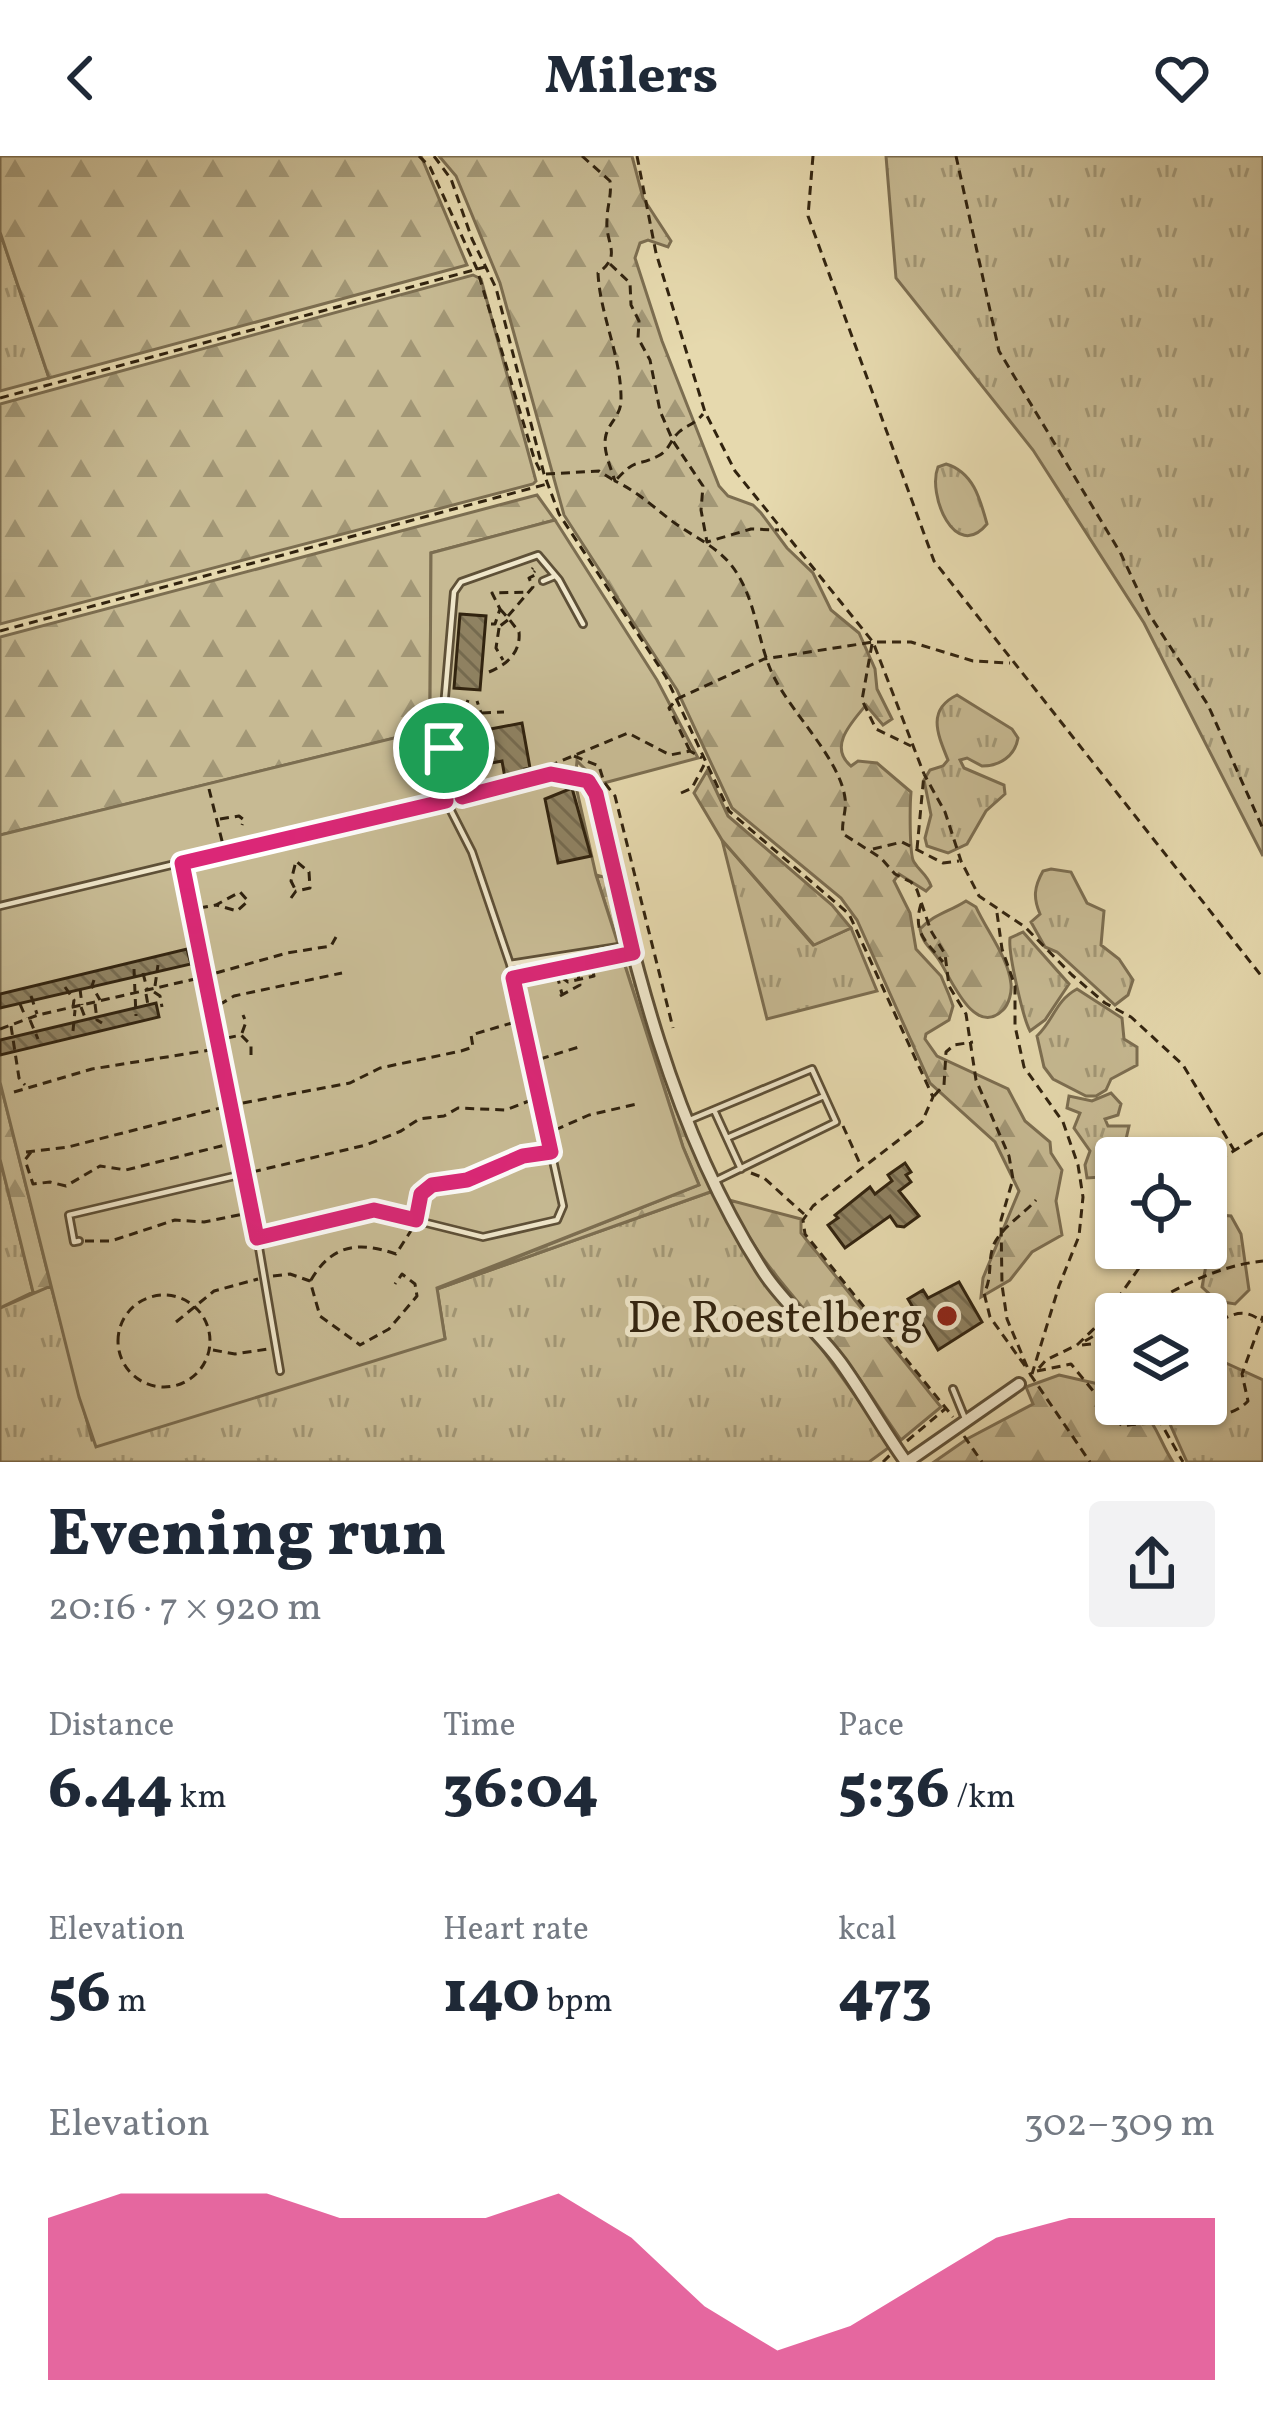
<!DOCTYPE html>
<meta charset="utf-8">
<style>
body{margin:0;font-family:Vollkorn,serif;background:#f2f2f3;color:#1f2937;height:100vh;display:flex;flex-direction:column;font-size:45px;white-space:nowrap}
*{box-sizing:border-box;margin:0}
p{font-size:39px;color:#747a83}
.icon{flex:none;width:66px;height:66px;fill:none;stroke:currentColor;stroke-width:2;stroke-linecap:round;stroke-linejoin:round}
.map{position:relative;height:1306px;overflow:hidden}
.sheet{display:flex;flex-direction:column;background:#fff;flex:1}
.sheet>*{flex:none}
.fabs{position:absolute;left:1095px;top:981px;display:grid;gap:24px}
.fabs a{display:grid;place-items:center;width:132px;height:132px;border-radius:12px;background:#fff;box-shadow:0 3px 9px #0004;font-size:60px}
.pin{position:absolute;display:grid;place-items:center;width:102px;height:102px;color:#fff;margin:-51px;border:6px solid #fff;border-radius:50%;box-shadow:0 3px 12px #0007}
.round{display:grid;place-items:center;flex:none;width:126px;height:126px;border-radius:12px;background:#f2f2f3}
.head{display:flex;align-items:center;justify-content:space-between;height:204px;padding:0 48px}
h1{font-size:66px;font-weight:800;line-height:90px}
.metrics{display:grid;grid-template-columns:repeat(3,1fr);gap:18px;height:204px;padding:12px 48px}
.metrics div{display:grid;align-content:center}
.metrics b{font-size:60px;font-weight:800}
.metrics small{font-size:33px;font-weight:400}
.metrics p{font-size:33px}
.chart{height:336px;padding:24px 48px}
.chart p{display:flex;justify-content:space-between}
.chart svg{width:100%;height:216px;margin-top:12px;fill:#db2777;opacity:.7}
header{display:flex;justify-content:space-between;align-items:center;height:156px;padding:0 48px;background:#fff;font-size:54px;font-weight:800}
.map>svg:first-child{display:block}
.grass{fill:url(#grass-tufts);stroke:#7c6e51;stroke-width:3}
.forest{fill:url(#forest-firs);stroke:#7c6e51;stroke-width:3}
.park{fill:#c7ba93;stroke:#7c6e51;stroke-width:3}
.building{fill:url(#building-back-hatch);stroke:#31230f;stroke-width:3}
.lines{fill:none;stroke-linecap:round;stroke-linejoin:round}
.lane-casing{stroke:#5e5037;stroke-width:10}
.street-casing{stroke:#5e5037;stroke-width:16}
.path{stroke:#31230f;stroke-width:3;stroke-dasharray:9 6;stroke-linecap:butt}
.lane{stroke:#efe6ca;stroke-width:4.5}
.street{stroke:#efe6ca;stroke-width:10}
.route-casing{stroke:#fff;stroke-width:24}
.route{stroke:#db2777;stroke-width:15}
.poi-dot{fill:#8f2418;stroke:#efe6ca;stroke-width:4.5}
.labels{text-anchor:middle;stroke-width:10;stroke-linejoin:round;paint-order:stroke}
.poi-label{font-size:45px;fill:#31230f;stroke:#efe6ca;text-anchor:end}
</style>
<header><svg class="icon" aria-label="back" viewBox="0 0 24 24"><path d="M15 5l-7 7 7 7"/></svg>Milers<svg class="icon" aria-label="heart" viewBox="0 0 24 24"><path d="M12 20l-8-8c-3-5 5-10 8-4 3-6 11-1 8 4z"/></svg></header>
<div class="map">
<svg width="1263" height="1306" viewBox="0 0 1263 1306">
<defs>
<pattern id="grass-tufts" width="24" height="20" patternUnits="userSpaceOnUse" patternTransform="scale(3)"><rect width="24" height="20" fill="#c7ba93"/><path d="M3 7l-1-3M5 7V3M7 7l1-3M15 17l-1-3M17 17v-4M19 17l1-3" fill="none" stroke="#a29776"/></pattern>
<pattern id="forest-firs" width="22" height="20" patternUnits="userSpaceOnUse" patternTransform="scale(3)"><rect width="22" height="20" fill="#c7ba93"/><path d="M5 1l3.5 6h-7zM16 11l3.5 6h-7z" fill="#a29776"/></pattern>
<pattern id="building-back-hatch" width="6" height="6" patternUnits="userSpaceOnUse" patternTransform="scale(3)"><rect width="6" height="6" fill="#8f8262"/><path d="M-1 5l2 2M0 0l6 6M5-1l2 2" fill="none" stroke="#756a4f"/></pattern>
</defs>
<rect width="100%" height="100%" fill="#e6d9ae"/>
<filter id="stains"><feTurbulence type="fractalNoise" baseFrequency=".00167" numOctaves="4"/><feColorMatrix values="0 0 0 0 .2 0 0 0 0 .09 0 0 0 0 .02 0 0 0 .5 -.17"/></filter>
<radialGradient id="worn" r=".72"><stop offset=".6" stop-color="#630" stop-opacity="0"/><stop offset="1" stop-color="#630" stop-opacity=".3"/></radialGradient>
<path class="grass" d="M886 0H1263V700L1144 467 1033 294 896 122Z
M0 76 49 222 0 235Z
M946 308C973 316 980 342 987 368 955 407 927 338 938 311Z
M957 539 1012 573 1018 582C1015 600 1000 610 982 610L967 602 960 604 964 612 1004 629 1005 638 986 655 967 688 948 697 927 690 925 682 931 659 924 624 930 614 943 610 948 604C938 579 926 554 957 539Z
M722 684 813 789 851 772 877 835 767 863Z
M1051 713 1071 716 1087 747 1104 755 1101 789 1119 803 1133 824 1128 839 1115 849 1057 796 1045 791 1031 766 1040 758C1033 742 1034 731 1043 715Z
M1023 776 1069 828 1045 864 1030 875C1023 862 1008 797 1010 782Z
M1077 833 1122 862 1124 883 1137 891V909L1111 923 1106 934 1096 940H1086L1053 923 1044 911 1037 880C1054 864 1055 845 1077 833Z
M1111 937 1121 948 1118 959 1105 963 1108 970H1129L1124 992 1134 1002H1116V1020L1087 1022 1085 1009 1090 995 1074 972 1080 957 1067 952 1069 940 1092 945Z
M0 1003 33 1136 51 1130 92 1284 445 1182 437 1133 713 1035 726 1059 891 1290 869 1306H0Z
M1219 1059 1231 1060 1241 1078 1249 1134 1235 1148 1217 1145 1202 1131 1214 1066Z
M1206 1198 1263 1224V1306H1187L1161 1248H1206Z"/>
<path class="forest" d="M0 0H421L467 109 49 222 0 76Z
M439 0H632L643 42 671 85 668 91 648 84 640 87 635 102 662 185 719 330 728 340 753 349 761 357 787 392 813 417 831 454 859 477 875 513 877 533 892 563 883 569 866 549C851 567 828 591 851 610L858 605 877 607 911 636C910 647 909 699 914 706 920 716 927 718 931 730L926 735 899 718 894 725 910 757 916 793 941 820 949 839 953 850 949 864 926 878 925 883 937 900 1008 933 1025 965 1050 986 1051 997 1062 1014 1056 1045 1062 1079 1032 1096 1010 1124 981 1141 983 1122 1019 1035 995 986 930 927 857 764 841 742 732 652 677 534 564 359 500 127 456 20Z
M473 119 481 123 536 325 533 328 0 468V248Z
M537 339 555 364 431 397 430 551 436 572 0 679V481Z
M707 615 728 660 832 749 851 772 814 789 722 684 694 637Z
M596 719 604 721 612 732 635 818 713 1035 437 1133 699 1029 683 991Z
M966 745 976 751C987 775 1009 803 1011 828 1012 836 1009 848 1003 854 974 883 950 820 939 804 932 793 922 787 920 773 934 758 949 756 966 745Z
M0 926 51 1130 0 1152 33 1136 0 1003Z
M729 1044 801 1063V1077L941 1251 901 1284C879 1253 859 1219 835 1190 795 1141 755 1102 729 1044Z
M1059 1219 1116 1232V1248C1154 1248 1154 1277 1173 1306H934L967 1283 1033 1248 1026 1231Z"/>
<path class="park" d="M555 364 657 524 698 602 600 628 577 605 575 626 596 719 683 991 699 1029 437 1132 445 1183 96 1291 79 1241 0 926V679L435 572 430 551 431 397Z"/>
<path class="building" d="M460 458 486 460 480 534 454 532Z
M522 567 530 612 525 613 526 617 505 622 502 605 476 610 472 583H476L475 576Z
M572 632 591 700 558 707 545 643Z
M187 793 191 808 0 852V838Z
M156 847 159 861 0 899V884Z
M905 1007 911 1016 906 1019 911 1026 899 1035 919 1060 904 1071 897 1070 890 1060 845 1092 828 1069 838 1062 835 1059 870 1031 875 1038 892 1025 888 1019Z
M959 1126 982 1166 938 1194 908 1143 923 1134 928 1142Z"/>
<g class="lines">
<g class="lane-casing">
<path id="lane" d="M543 425 555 420
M182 707 241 986 280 1215
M0 750 551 618 588 625 597 638
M510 808 631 789
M513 822 631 798
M714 954 741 1013
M692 963 812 913 836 966 715 1025
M727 982 824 940
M257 1082 374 1054 483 1081 557 1064 563 1050 510 808 472 696 446 645 444 552 454 436 461 426 538 399 559 424 583 468
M79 1085 74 1086 69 1059 243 1018
M953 1233 966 1265"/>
</g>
<g class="street-casing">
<path id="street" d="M597 638C631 801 672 975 764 1117 786 1150 818 1175 841 1207 864 1239 883 1274 906 1306
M907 1306 1019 1228"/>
</g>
<path class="path" d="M419 0 430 11 477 113 534 302 542 319
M434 0 451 23 472 83 496 132 544 318 559 358 666 521 729 655 849 758 933 941 922 966 813 1050 803 1064 805 1078 953 1261
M582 0 610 25C612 39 607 50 607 64 605 88 623 99 598 117 600 160 622 201 621 246 620 260 609 267 606 279 602 293 611 312 615 325 636 335 650 348 668 362 693 382 721 390 738 419 758 452 758 491 775 523 793 558 840 604 845 642 847 655 841 666 843 678L881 702 895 718 911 726 917 734 931 775 945 798 949 830 966 858 976 924 1009 1000 1013 1023 1001 1064 1002 1129 1007 1163 1031 1220
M637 0 656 97 705 256 735 315 873 486 924 618 945 656 961 705 979 740 1025 771 1072 819 1105 847 1131 861 1183 909 1234 994
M813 0 808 60 934 405 1263 822
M956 0 999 195 1121 398 1149 458 1208 549 1263 673
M610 108 630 127 631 149 639 165 638 182 650 204 660 255 673 285 703 330 701 354 707 386 751 373 779 374
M0 242 485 111
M546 318 599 315 615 325C638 300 634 312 658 300 670 294 670 284 679 276 687 269 695 268 703 258
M532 413 533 412
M534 416 535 415
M500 453 509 463 500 470
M508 460 533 431 529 422 537 418
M491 468H495L500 453 492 437 529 436
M499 472 496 492 503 504
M0 475 547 328
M872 488 862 544 876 573 911 590
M489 516C506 509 521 497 519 476L509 463
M482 557 504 556
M461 564 481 557 477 545
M690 595 669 552 677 543 764 503 873 486H911L973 505 1010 507
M574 600 599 610 604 626 615 640 673 872
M549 610 628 577 670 599 690 595 702 602
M209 633 223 689
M460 634 455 579 468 544
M681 637 692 632 704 609
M220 663 239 660 244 664 242 669
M873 693 902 686 943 707 959 705
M917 693 924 618
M291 742 296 735 310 732 309 716 296 705 291 725 296 735
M921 748C912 777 927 786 943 806
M199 752 216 749 240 736 248 745 237 755 216 749
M997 757 1002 793 1015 830V870L1024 911 1063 966 1078 1009 1083 1041 1079 1080 1059 1130 1032 1218
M134 813 136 860
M143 817 147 833
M216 817 287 797 331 790 336 781
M557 819 562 838
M561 821 568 826 594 820 593 816
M94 824 92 830 100 844
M155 830 158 809
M65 831 74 844 73 851
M80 833 82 849
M154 836 160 840 162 851
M146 838 148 849
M31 840 37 858
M560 840 580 829 578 819
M20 848 26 862
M95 848 97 864 102 867
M219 849 234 840 342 817
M81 851 86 864
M30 864 38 883
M11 870 19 922 25 929
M0 873 38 859 195 823
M73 875 75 854
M242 877 246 866 243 859
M227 882 241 879 251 889V899
M540 903 582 890
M14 936 92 913 210 894
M934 940 944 929 946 896 954 889 973 886
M243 947 350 927 380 912 461 895 473 891 471 879 515 866
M843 970 861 1010
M555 974 589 959 637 948
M26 996 68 991 228 950
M31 996 25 1004 33 1028 50 1026 66 1030 100 1010 126 1014 233 987
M1206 1012 1263 977
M252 1016 366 989 401 975 419 963 444 960 458 952 506 954 534 943
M751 1017 764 1022 804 1058
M418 1055 421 1038 432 1029 467 1024 493 1011 545 997
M85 1085H111L175 1064 204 1066 244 1058
M273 1120 290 1118 310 1125 320 1160 360 1189 389 1173 417 1140 415 1128 402 1118 395 1128
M311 1124C332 1088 359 1085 396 1098L414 1070
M118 1185a46 46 0 1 1 92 0a46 46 0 1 1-92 0Z
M1132 1158C1174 1134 1214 1110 1263 1105
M176 1166 214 1135 258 1123
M1206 1170C1231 1162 1239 1148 1263 1166
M1085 1185 1116 1167
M1077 1189 1102 1165 1153 1092
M1082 1189 1116 1185
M213 1194 235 1198 268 1193
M1025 1210 990 1161 984 1137C993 1121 987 1105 994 1088 1002 1071 1024 1058 1036 1044
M1039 1212 1046 1204 1077 1189
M1037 1215 1071 1208 1122 1270C1156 1264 1226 1270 1248 1245L1242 1218 1263 1160
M1030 1218 1090 1306
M1150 1248 1183 1306
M964 1280 982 1306
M907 1285 945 1253
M883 1306 890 1299"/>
<use href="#lane" class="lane"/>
<use href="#street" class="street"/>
</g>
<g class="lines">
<g class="route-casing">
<path id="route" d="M454 591 462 641 551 618 588 625 596 638 633 797 513 822 551 996 523 1000 467 1024 432 1029 421 1038 416 1064 374 1054 257 1082 182 707 446 645 444 592Z"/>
</g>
<use href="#route" class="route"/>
</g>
<circle class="poi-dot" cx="947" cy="1160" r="12"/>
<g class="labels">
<g class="poi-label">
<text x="923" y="1176">De Roestelberg</text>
</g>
</g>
<rect width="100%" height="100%" filter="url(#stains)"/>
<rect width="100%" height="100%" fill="url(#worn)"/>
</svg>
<div class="fabs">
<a><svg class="icon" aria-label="locate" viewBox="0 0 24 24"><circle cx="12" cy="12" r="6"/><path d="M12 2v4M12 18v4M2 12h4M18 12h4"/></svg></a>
<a><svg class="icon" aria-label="layers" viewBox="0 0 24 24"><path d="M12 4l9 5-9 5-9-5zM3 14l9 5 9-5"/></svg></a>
</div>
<div class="pin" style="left:444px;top:592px;background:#1e9e55"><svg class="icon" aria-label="arrive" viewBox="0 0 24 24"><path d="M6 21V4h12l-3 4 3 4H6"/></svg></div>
</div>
<section class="sheet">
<div class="head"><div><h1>Evening run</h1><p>20:16 · 7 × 920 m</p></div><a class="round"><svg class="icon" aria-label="share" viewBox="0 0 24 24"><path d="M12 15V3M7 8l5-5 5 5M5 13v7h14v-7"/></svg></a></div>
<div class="metrics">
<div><p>Distance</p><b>6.44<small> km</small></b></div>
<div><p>Time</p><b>36:04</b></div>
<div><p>Pace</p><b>5:36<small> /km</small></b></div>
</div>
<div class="metrics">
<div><p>Elevation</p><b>56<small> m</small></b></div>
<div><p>Heart rate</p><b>140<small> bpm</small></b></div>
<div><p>kcal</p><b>473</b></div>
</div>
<div class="chart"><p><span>Elevation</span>302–309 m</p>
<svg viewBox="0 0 160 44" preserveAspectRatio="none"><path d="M0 44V11L10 6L20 6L30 6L40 11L50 11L60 11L70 6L80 15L90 29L100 38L110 33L120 24L130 15L140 11L150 11L160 11V44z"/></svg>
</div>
</section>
